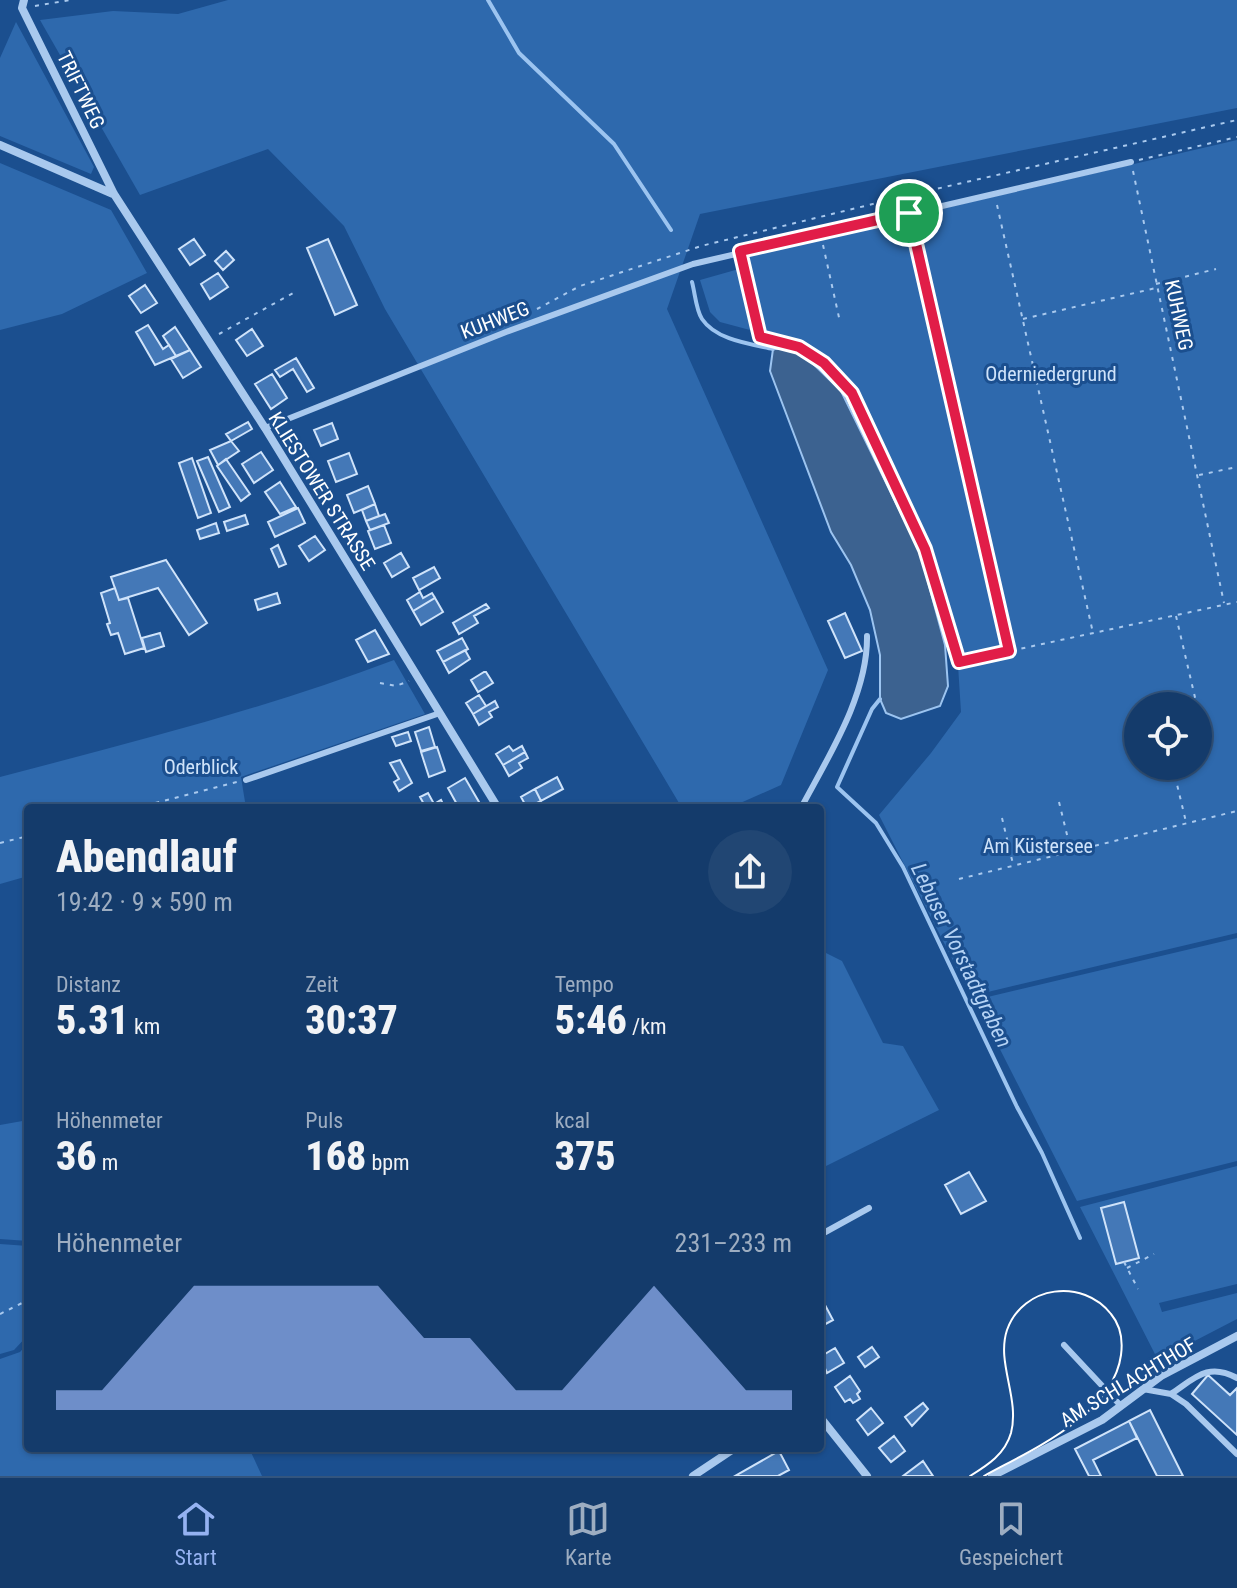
<!DOCTYPE html>
<html lang="de">
<meta charset="utf-8">
<style>
body{margin:0;font-family:"Roboto Condensed",sans-serif;background:#214673;color:#f1f3f6;height:100vh;display:flex;flex-direction:column;font-size:30px;white-space:nowrap}
*{box-sizing:border-box;margin:0}
p{font-size:26px;color:#9dadc1}
.icon{flex:none;width:44px;height:44px;fill:none;stroke:currentColor;stroke-width:2;stroke-linecap:round;stroke-linejoin:round}
.map{position:relative;flex:1;overflow:hidden}
.sheet{position:absolute;left:24px;top:804px;width:800px;height:648px;display:flex;flex-direction:column;background:#143b6b;border-radius:8px;box-shadow:0 2px 6px #0004,0 0 0 2px #33557e}
.sheet>*{flex:none}
.fabs{position:absolute;left:1124px;top:692px;display:grid;gap:16px}
.fabs a{display:grid;place-items:center;width:88px;height:88px;border-radius:50%;background:#143b6b;box-shadow:0 2px 6px #0004,0 0 0 2px #33557e;font-size:40px}
.pin{position:absolute;display:grid;place-items:center;width:68px;height:68px;color:#fff;margin:-34px;border:4px solid #fff;border-radius:50%;box-shadow:0 2px 8px #0007}
.round{display:grid;place-items:center;flex:none;width:84px;height:84px;border-radius:42px;background:#214673}
.summary{display:flex;align-items:center;justify-content:space-between;height:136px;padding:0 32px}
h1{font-size:44px;font-weight:800;line-height:60px}
.figures{display:grid;grid-template-columns:repeat(3,1fr);gap:12px;height:136px;padding:8px 32px}
.figures div{display:grid;align-content:center}
.figures b{font-size:40px;font-weight:800}
.figures small{font-size:22px;font-weight:400}
.figures p{font-size:22px}
.chart{height:224px;padding:16px 32px}
.chart p{display:flex;justify-content:space-between}
.chart svg{width:100%;height:144px;margin-top:8px;fill:#95b2f1;opacity:.7}
.menu{display:flex;justify-content:space-around;align-items:center;height:112px;border-top:2px solid #33557e;background:#143b6b;font-size:22px;color:#9dadc1}
.menu a{display:grid;justify-items:center;gap:4px}
.menu .on{color:#95b2f1}
.map>svg:first-child{display:block}
.green{fill:#2e69ad;fill-rule:evenodd}
.water{fill:#3c6290;stroke:#9cc4f0;stroke-width:2}
.lines{fill:none;stroke-linecap:round;stroke-linejoin:round}
.stream{stroke:#9cc4f0;stroke-width:4}
.building{fill:#4478b7;stroke:#cfe3fa;stroke-width:2}
.path{stroke:#a9c9ee;stroke-width:2;stroke-dasharray:4 6;stroke-linecap:butt}
.lane{stroke:#a9c9ee;stroke-width:6}
.street{stroke:#a9c9ee;stroke-width:8}
.tram{stroke:#fff;stroke-width:2}
.route-casing{stroke:#fff;stroke-width:16}
.route{stroke:#e11d48;stroke-width:10}
.labels{text-anchor:middle;stroke-width:6;stroke-linejoin:round;paint-order:stroke}
.street-label{font-size:20px;fill:#fff;stroke:#1b4f8f}
.park-label{font-size:20px;fill:#cfe3fa;stroke:#1b4f8f}
.water-label{font-size:22px;font-style:italic;fill:#b5d3f5;stroke:#1b4f8f}
</style>
<div class="map">
<svg width="1237" height="1476" viewBox="0 0 1237 1476">
<rect width="100%" height="100%" fill="#1b4f8f"/>
<path class="green" d="M228 0H1237V108L700 214 667 309 828 670 781 785 729 808H682L385 309 344 226 268 149 140 195 40 20 113 11 178 14Z
M16 22 94 167 91 174 0 136V58Z
M1237 140V933L971 996 879 815 931 753 961 712 958 665 961 657 930 549 855 390 826 359 802 344 720 322 710 312 700 280 746 267 744 255ZM1138 706H1198V766H1138Z
M0 163 111 210 147 273 62 314 0 330Z
M394 660 425 714 241 777 246 808H28V876L0 884V777C133 742 265 709 394 660Z
M1237 938V1161L1077 1201 975 1000Z
M820 950 842 961 883 1043 903 1046 939 1110 820 1169Z
M28 1120V1241L0 1239V1125Z
M1237 1166V1284L1159 1303 1162 1312 1237 1293V1319L1158 1360 1080 1207Z
M0 1244 28 1246V1335L14 1350 0 1354Z
M28 1343V1448H249L262 1476H0V1359L20 1352Z"/>
<path class="water" d="M773 349H798L841 391 920 552 945 645 948 686 940 706 901 719 886 713 880 699V655L870 610 851 565 831 532 770 371Z"/>
<g class="lines">
<path class="stream" d="M488 0 519 53 614 144 671 230
M692 282C695 293 696 310 702 319 716 340 750 344 773 349
M880 699 872 709 837 787 876 823 903 867 1017 1107 1042 1153 1080 1238"/>
</g>
<path class="building" d="M194 239 205 255 190 265 179 249Z
M328 239 357 305 335 315 307 248Z
M226 251 234 260 223 270 215 261Z
M218 273 228 287 210 299 201 284Z
M145 285 157 303 141 313 129 296Z
M148 325 163 349 169 345 176 356 155 365 136 332Z
M175 327 190 350 176 356 163 336Z
M252 329 263 346 247 356 236 340Z
M190 350 201 367 183 378 171 359Z
M296 358 314 388 307 392 293 369 280 377 275 370Z
M272 374 287 398 271 409 255 384Z
M248 422 252 429 231 441 226 434Z
M332 423 338 439 321 446 314 430Z
M231 441 239 451 218 465 210 450Z
M261 452 273 470 254 483 242 464Z
M349 453 357 474 336 482 328 461Z
M208 457 230 507 219 512 197 461Z
M192 458 211 513 198 518 179 463Z
M226 459 250 494 241 501 217 466Z
M280 482 296 507 280 514 265 492Z
M368 486 375 504 354 513 347 495Z
M375 504 379 516 366 521 362 510Z
M298 508 305 523 275 537 268 522Z
M385 514 389 523 370 530 366 521Z
M245 515 248 524 227 531 224 522Z
M216 523 219 533 200 539 197 530Z
M384 525 391 543 375 549 368 531Z
M315 536 325 550 309 561 299 546Z
M278 545 286 564 279 567 271 549Z
M401 553 409 567 392 577 384 563Z
M166 560 207 623 189 635 158 588 119 600 111 577Z
M434 567 440 578 419 590 413 578Z
M115 588 119 600 128 598 144 648 125 654 118 633 111 635 107 624 110 623 101 593Z
M420 592 423 598 432 593 435 598 413 611 407 600Z
M277 593 280 603 258 610 255 600Z
M435 598 443 612 421 625 413 611Z
M486 604 489 608 474 616 478 623 459 634 453 623Z
M845 613 862 651 845 658 828 621Z
M375 630 389 654 368 662 356 640Z
M160 633 164 646 146 652 142 638Z
M462 638 468 649 443 662 437 651Z
M465 650 470 659 449 673 443 662Z
M484 672H486L493 683 478 692 471 680Z
M479 695 486 706 473 714 466 703Z
M495 701 498 707 489 712 492 717 479 725 473 714Z
M429 727 435 747 421 751 415 732Z
M408 732 411 741 396 746 392 737Z
M509 746 513 751 522 746 525 752 503 765 496 754Z
M437 747 445 771 429 777 421 752Z
M525 752 528 758 519 763 522 768 509 776 503 765Z
M400 760 412 783 399 791 394 782 399 779 390 763Z
M557 777 563 789 541 801 535 789Z
M465 778 479 802 469 808H459L448 788Z
M535 789 541 801 527 808 521 797Z
M428 793 434 804 441 800 445 808H426L420 797Z
M969 1172 986 1201 961 1214 945 1185Z
M1124 1202 1139 1258 1116 1264 1101 1208Z
M825 1305 833 1320 820 1327V1308Z
M872 1347 879 1357 865 1367 858 1357Z
M835 1348 844 1363 827 1373 820 1357Z
M1208 1375 1230 1395 1237 1388V1435L1192 1394Z
M850 1376 860 1391 857 1394 860 1399 853 1403 850 1399 845 1402 835 1387Z
M923 1403 928 1409 912 1426 905 1417Z
M871 1408 883 1423 868 1435 857 1420Z
M1150 1410 1183 1476H1157L1129 1421Z
M1129 1421 1137 1438 1093 1460 1101 1476H1089L1075 1449Z
M894 1436 905 1451 891 1462 879 1448Z
M779 1451 789 1470 778 1476H735Z
M923 1461 933 1476H903Z"/>
<g class="lines">
<path class="path" d="M35 6 70 0
M1139 160 1237 137
M1133 171 1224 603
M997 205 1093 633
M911 223 1009 649
M823 245 840 322
M743 264 760 337 799 347 824 363 852 393 925 549 959 662 1237 602
M1156 284 1216 269
M537 309 580 286 701 246 914 194 1237 120
M1023 319 1156 288
M219 334 295 292
M1199 475 1237 467
M1176 616 1197 706
M380 683 396 686 409 681
M1198 709 1202 725
M1175 776 1186 822
M1059 802 1071 851
M136 808 237 782
M1002 818 1013 864
M0 843 28 836
M959 879 1237 811
M1124 1262 1138 1289
M1127 1268 1154 1254
M0 1314 28 1300"/>
<path class="lane" d="M265 428 506 332 693 264 1131 162
M246 780 440 713
M801 808C828 757 868 695 867 636
M820 1235 869 1208
M1064 1345 1121 1406
M1143 1389 1171 1394 1186 1404 1237 1454
M1171 1394C1195 1378 1208 1362 1237 1378"/>
<path class="street" d="M24 0 22 8 114 194 265 428 498 808
M0 145 113 194
M820 1417 867 1476
M693 1476 735 1448
M992 1476 1102 1420 1161 1376 1237 1336"/>
<path class="tram" d="M970 1476C988 1465 1005 1454 1011 1433 1020 1398 996 1363 1007 1330 1023 1285 1083 1278 1111 1314 1121 1326 1123 1340 1121 1355 1113 1415 1031 1450 984 1476"/>
</g>
<g class="lines">
<g class="route-casing">
<path id="route" d="M909 213 1009 651 959 662 925 549 852 393 824 363 799 347 760 337 740 251Z"/>
</g>
<use href="#route" class="route"/>
</g>
<g class="labels">
<g class="street-label">
<text transform="translate(81 90) rotate(64)" y="7">TRIFTWEG</text>
<text transform="translate(1179 315) rotate(78)" y="7">KUHWEG</text>
<text transform="translate(495 320) rotate(-21)" y="7">KUHWEG</text>
<text transform="translate(322 491) rotate(58)" y="7">KLIESTOWER STRASSE</text>
<text transform="translate(1128 1382) rotate(-31)" y="7">AM SCHLACHTHOF</text>
</g>
<g class="park-label">
<text x="1051" y="381">Oderniedergrund</text>
<text x="201" y="774">Oderblick</text>
<text x="1038" y="853">Am Küstersee</text>
</g>
<g class="water-label">
<text transform="translate(962 955) rotate(64)" y="8">Lebuser Vorstadtgraben</text>
</g>
</g>
</svg>
<div class="fabs">
<a><svg class="icon" aria-label="locate" viewBox="0 0 24 24"><circle cx="12" cy="12" r="6"/><path d="M12 2v4M12 18v4M2 12h4M18 12h4"/></svg></a>
</div>
<div class="pin" style="left:909px;top:213px;background:#1e9e55"><svg class="icon" aria-label="arrive" viewBox="0 0 24 24"><path d="M6 21V4h12l-3 4 3 4H6"/></svg></div>
<section class="sheet">
<div class="summary"><div><h1>Abendlauf</h1><p>19:42 · 9 × 590 m</p></div><a class="round"><svg class="icon" aria-label="share" viewBox="0 0 24 24"><path d="M12 15V3M7 8l5-5 5 5M5 13v7h14v-7"/></svg></a></div>
<div class="figures">
<div><p>Distanz</p><b>5.31<small> km</small></b></div>
<div><p>Zeit</p><b>30:37</b></div>
<div><p>Tempo</p><b>5:46<small> /km</small></b></div>
</div>
<div class="figures">
<div><p>Höhenmeter</p><b>36<small> m</small></b></div>
<div><p>Puls</p><b>168<small> bpm</small></b></div>
<div><p>kcal</p><b>375</b></div>
</div>
<div class="chart"><p><span>Höhenmeter</span>231–233 m</p>
<svg viewBox="0 0 160 44" preserveAspectRatio="none"><path d="M0 44V38L10 38L20 22L30 6L40 6L50 6L60 6L70 6L80 22L90 22L100 38L110 38L120 22L130 6L140 22L150 38L160 38V44z"/></svg>
</div>
</section>
</div>
<nav class="menu">
<a class="on"><svg class="icon" aria-label="home" viewBox="0 0 24 24"><path d="M3 11l9-7 9 7M6 9v11h12V9"/></svg>Start</a>
<a><svg class="icon" aria-label="map" viewBox="0 0 24 24"><path d="M3 6l6-2 6 2 6-2v14l-6 2-6-2-6 2zM9 4v14M15 6v14"/></svg>Karte</a>
<a><svg class="icon" aria-label="saved" viewBox="0 0 24 24"><path d="M7 4h10v16l-5-4-5 4z"/></svg>Gespeichert</a>
</nav>
